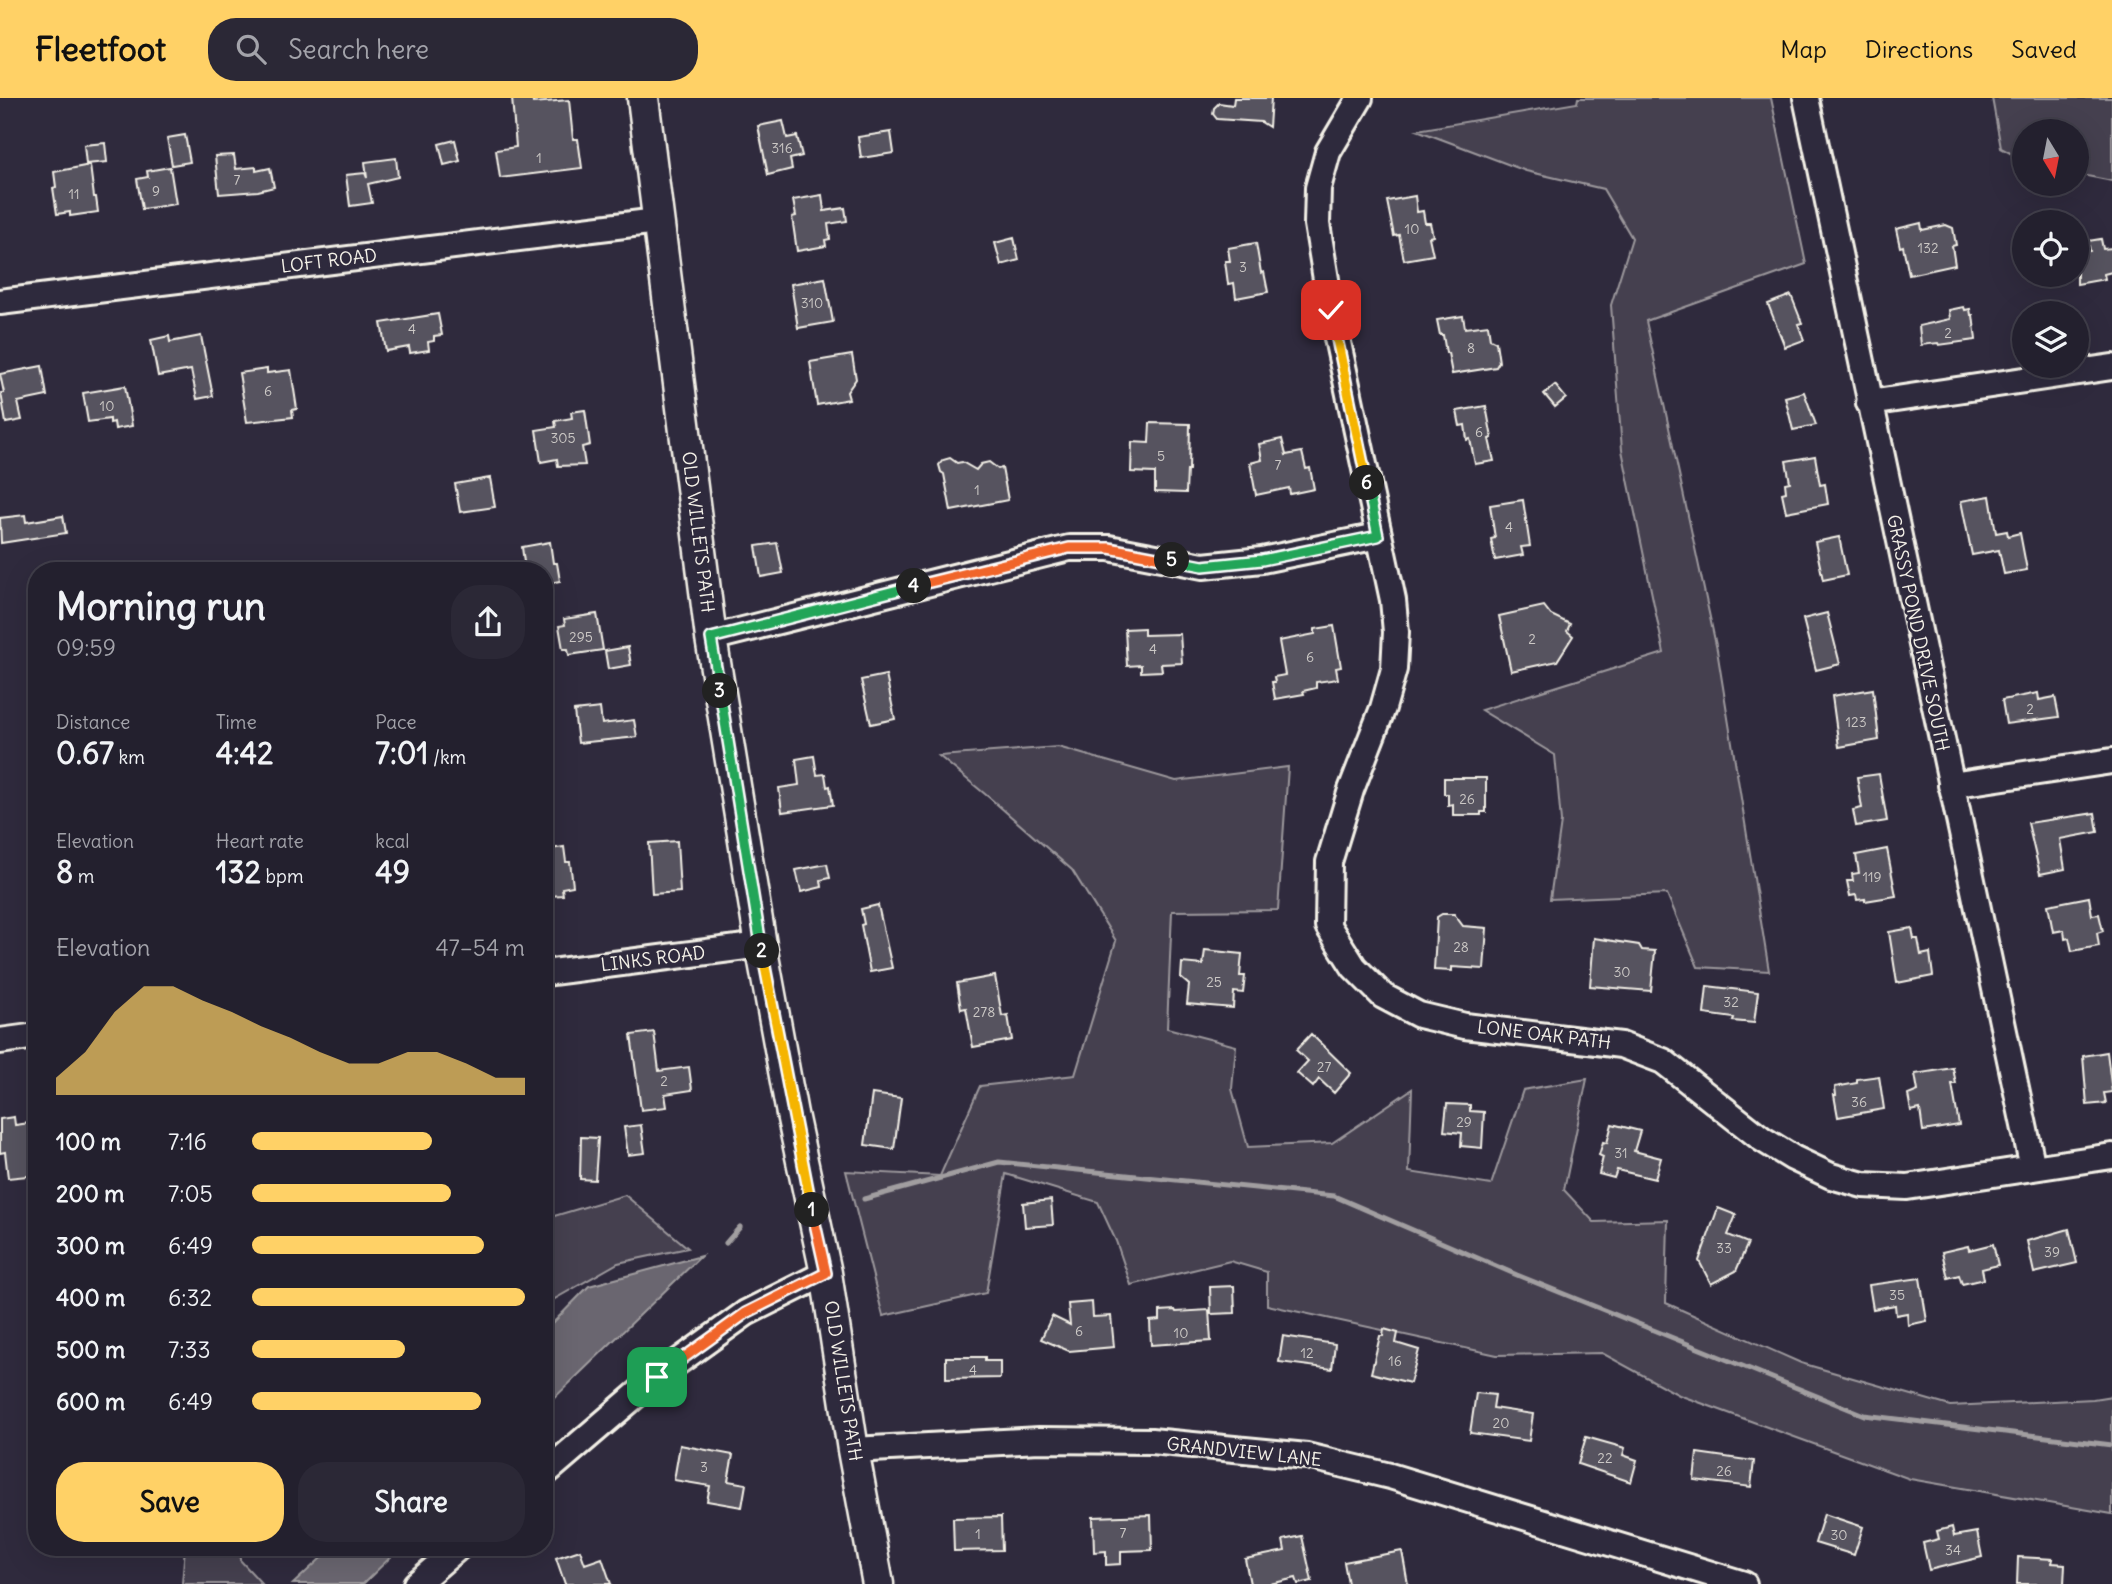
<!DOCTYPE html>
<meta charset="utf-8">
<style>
body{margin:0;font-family:Delius,sans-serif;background:#2b2836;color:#f1f3f6;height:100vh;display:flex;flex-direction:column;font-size:26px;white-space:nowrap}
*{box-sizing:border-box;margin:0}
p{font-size:23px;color:#a3a3aa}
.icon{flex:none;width:38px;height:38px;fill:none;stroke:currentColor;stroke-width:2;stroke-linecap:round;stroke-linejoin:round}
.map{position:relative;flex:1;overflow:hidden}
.details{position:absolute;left:28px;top:464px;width:525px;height:994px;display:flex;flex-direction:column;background:#23202e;border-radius:28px;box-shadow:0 7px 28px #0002,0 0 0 2px #403e4a}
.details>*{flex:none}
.needle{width:46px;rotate:170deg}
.controls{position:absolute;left:2012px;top:21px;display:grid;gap:14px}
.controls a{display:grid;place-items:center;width:77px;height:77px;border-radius:50%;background:#23202e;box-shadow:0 7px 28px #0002,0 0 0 2px #403e4a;font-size:35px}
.pin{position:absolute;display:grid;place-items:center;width:60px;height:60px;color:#fff;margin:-30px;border-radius:14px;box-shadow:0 4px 10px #0006}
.km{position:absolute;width:35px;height:35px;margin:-18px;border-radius:50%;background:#222;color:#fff;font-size:19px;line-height:35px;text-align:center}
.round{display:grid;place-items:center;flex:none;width:74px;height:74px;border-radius:28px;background:#2b2836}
.summary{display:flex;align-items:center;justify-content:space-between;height:119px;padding:0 28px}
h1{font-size:38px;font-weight:700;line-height:52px}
.figures{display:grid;grid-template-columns:repeat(3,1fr);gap:10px;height:119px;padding:7px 28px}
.figures div{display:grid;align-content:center}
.figures b{font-size:30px;font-weight:700}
.figures small{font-size:19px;font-weight:400}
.figures p{font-size:19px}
.chart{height:196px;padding:14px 28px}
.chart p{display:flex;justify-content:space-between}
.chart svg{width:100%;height:126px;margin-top:7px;fill:#ffd166;opacity:.7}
.cta{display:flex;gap:14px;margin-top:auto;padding:14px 28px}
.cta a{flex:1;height:80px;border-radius:28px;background:#ffd166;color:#111;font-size:28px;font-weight:700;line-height:80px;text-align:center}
.cta a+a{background:#2b2836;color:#f1f3f6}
ul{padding:0 28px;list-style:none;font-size:23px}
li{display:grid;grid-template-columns:112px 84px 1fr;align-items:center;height:52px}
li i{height:18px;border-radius:9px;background:#ffd166}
header{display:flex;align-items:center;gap:42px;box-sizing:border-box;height:98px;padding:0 35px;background:#ffd166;color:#111}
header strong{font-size:33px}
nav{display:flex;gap:38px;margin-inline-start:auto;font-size:24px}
.search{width:490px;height:63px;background:#2b2836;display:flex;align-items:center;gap:18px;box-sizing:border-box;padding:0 24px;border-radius:28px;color:#a3a3aa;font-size:26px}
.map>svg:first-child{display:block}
.green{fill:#454050;stroke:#9c989c;stroke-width:2}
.water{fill:#6a6670;stroke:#a19ea0;stroke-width:2}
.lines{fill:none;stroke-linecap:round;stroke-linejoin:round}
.stream{stroke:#a19ea0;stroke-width:5}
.building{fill:#56525f;stroke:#f4f1e8;stroke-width:2}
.minor-casing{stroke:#f4f1e8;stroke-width:30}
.major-casing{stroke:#f4f1e8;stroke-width:35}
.minor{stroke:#2f2a3d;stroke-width:24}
.major{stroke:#2f2a3d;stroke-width:30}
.split-1-casing{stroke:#fff;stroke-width:14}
.split-2-casing{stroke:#fff;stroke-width:14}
.split-3-casing{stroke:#fff;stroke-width:14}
.split-4-casing{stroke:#fff;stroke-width:14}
.split-5-casing{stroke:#fff;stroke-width:14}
.split-6-casing{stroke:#fff;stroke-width:14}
.split-7-casing{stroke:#fff;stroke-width:14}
.split-1{stroke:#f0652b;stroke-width:9}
.split-2{stroke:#f5b400;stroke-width:9}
.split-3{stroke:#22a559;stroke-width:9}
.split-4{stroke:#22a559;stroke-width:9}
.split-5{stroke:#f0652b;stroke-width:9}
.split-6{stroke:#22a559;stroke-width:9}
.split-7{stroke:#f5b400;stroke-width:9}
.labels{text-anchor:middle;stroke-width:5;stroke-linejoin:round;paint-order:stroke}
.number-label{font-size:14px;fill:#ccc9c6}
.street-label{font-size:18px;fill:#f4f1e8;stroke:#2f2a3d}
</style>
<header>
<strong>Fleetfoot</strong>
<div class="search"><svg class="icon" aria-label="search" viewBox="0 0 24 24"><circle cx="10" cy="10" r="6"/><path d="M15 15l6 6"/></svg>Search here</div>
<nav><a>Map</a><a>Directions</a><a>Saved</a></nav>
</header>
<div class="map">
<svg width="2112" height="1486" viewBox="0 0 2112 1486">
<rect width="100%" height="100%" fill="#2f2a3d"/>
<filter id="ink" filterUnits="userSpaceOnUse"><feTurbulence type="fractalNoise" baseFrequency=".0143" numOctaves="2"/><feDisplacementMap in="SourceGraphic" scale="14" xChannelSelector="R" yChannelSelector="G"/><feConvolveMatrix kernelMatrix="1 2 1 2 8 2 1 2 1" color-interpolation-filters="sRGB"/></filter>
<g filter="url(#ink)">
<path class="green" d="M1578 0H1771L1806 166 1646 223 1717 552 1769 873 1698 869 1667 796 1550 801 1561 724 1555 657 1481 612 1664 555 1622 352 1611 207 1632 140 1603 91 1526 73 1417 32 1577 5Z
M1992 0H2112V83L2077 76V33H2025V63L2001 50Z
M1058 649 1176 683 1288 669 1278 812 1172 813 1167 930 1236 948 1232 991 1248 1049 1332 1045 1412 991 1409 1074 1491 1087 1523 992 1587 981 1564 1092 1594 1124 1668 1122 1666 1205 1801 1265 1950 1308 2093 1301 2112 1298V1416L1910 1381 1679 1297 1602 1255 1497 1257 1267 1207V1174L1230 1163 1131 1187 1116 1143 1098 1104 1006 1076 986 1195 883 1218 846 1073 940 1078 980 988 1075 977 1116 843 1072 772 991 701 939 658Z
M625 1097 688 1150 618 1165 544 1207V1121Z
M185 1449H240V1462L262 1486H182Z"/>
<path class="water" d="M701 1158 544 1310V1234L589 1188Z
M333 1449H401L363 1486H293Z"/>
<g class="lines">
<path class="stream" d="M864 1101 999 1064 1334 1098 1517 1177 1864 1317 2112 1347
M726 1145 740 1129"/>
</g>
<path class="building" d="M512 0H532L533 5 569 2 573 41H578L582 70 500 80 496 52 516 49Z
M1234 0H1271L1269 29 1261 24 1217 21 1213 16 1214 10 1219 5 1233 7Z
M783 23 787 40 797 38 802 58 790 61 792 71 768 77 758 28Z
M891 34 894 55 861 60 858 39Z
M185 37 190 64 172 67 167 40Z
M455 42 460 63 444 67 439 46Z
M105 45 107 64 86 66 84 47Z
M234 57 236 71 256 69V73L270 70 274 89 258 93 219 96 215 58Z
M396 60 398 79 368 86 372 105 350 108 346 77 365 75 367 80 365 64Z
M90 67 94 99H96L98 114 70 118V114L57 116 53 90 56 89 54 74Z
M170 69 176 106 142 111 137 81 148 79 147 73Z
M822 97 824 113 845 110 847 123 828 126 830 141 825 142 826 148 797 153 792 119 796 118 793 102Z
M1415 98 1417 114 1423 113 1425 125H1430L1433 138 1429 139 1433 157 1404 162 1399 137 1394 138 1387 103Z
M1921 125 1922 132 1946 127 1953 130 1956 147 1952 148 1955 167 1909 177 1903 148 1900 149 1896 131Z
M1014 140 1019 162 1001 167 995 145Z
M2101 141 2103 151 2112 150V174L2104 176 2105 181 2077 186V155L2090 153 2088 143Z
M1256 145 1261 175 1264 174 1268 194 1236 200 1234 185 1228 186 1225 163H1230L1228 150Z
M825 180 833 224 798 230 791 186Z
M1791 197 1802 225 1798 226 1804 242 1785 249 1768 206Z
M1964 209 1965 212 1970 211 1971 217H1973L1976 242 1939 247 1938 245 1921 247 1919 228 1950 221 1949 212Z
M438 216 442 237 434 238V243L428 244 429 252 410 255 409 249 386 253 381 225Z
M1463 218 1465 230 1488 227 1490 241 1496 244 1499 264 1496 269 1452 276 1448 255H1446L1443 237H1440L1437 222Z
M169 238 170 244 201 238 213 298 197 301 191 272 158 278 151 242Z
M852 257 856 281 847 294 849 301 817 307 810 264Z
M42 268 47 298 18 304 22 322 6 325 1 295H4L0 276Z
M267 271V275L291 272 297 311 292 312 293 319 247 324 239 275Z
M1555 287 1566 300 1555 309 1544 296Z
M125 288 132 328 115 331 114 324 110 325V321L88 324 83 295Z
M1804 294 1816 327 1793 332 1785 299Z
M1486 308 1492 340 1489 341 1494 363 1475 366 1470 341 1467 342 1465 327 1460 328 1457 313Z
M585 312 590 347 582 349 585 367 558 368 557 361 541 364 536 332 556 329 555 323 572 320 571 314Z
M1150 325 1190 326 1189 372H1187L1186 395 1155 394V375L1131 374 1132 344 1149 345Z
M1282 341 1286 357 1302 354 1306 371 1310 370 1314 391 1290 396 1289 390 1256 397 1250 365 1262 362 1259 346Z
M1815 358 1820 387 1825 386 1828 406 1786 414 1782 395 1786 394 1785 385 1790 384 1786 363Z
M950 360 957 365 962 364 976 372 981 366 989 364 998 371 1002 370 1008 402 951 413 944 376 941 374 939 367 943 362Z
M490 380 495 409 460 414 455 386Z
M1990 398 1996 435 2007 433 2008 438 2020 435 2027 472 2004 476 1999 452 1972 457 1961 403Z
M1523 402 1530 448 1521 449 1523 457 1495 462 1491 441 1495 440 1490 407Z
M25 417 26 424 63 418 66 435 1 445 0 420Z
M1839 439 1847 477 1823 482 1815 444Z
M550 444 553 465H557L560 483 544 486V472H525L522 449Z
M777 445 783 475 761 479 756 448Z
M1544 508 1551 517 1570 526 1567 533 1573 538 1557 563 1511 573 1499 518Z
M1827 515 1840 566 1816 572 1803 521Z
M597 516 603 552 569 557 568 551H563L559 528 565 527 564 521Z
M1334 528 1341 569 1336 570 1338 581 1316 584V590L1303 593 1304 596 1275 601 1272 584H1275L1274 579 1285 577 1279 543 1315 536V531Z
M1144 530V537L1180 536 1182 565 1161 566 1162 573 1141 574V567L1127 568 1125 531Z
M628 549 631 567 608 571 605 553Z
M886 577 895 621 871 626 861 582Z
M1873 591 1879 642 1839 649 1832 598Z
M2038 595 2039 602 2055 599 2059 619 2006 626 2002 602Z
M600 610 602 626 634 622 637 639 578 645 574 613Z
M814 658 817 677 825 676 827 689 830 688 833 707 782 714 779 690 799 687 796 661Z
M1879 676 1887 723 1856 728 1853 712 1862 710 1857 679Z
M1444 680H1486V714H1481V717H1453V706L1448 707V696H1444Z
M2095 715 2098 734 2060 741 2065 771 2040 776 2028 725Z
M677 743 680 794 652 796 649 745Z
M564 749 566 764H570L573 788 562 790 563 797 549 798 548 792 544 793V752Z
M1887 751 1896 798 1865 803V801L1857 802 1856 797 1850 798 1847 783H1853L1852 776 1859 775 1856 757Z
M827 766 830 780 821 782 822 789 801 794 796 772Z
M2089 799 2092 817 2099 816 2103 833 2097 835 2099 848 2072 853 2069 840 2065 841 2064 832 2053 834 2048 807Z
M878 807 892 870 870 874 861 827 864 826 861 811Z
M1442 816H1454L1463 828 1487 830 1484 871 1452 869V873L1434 872 1437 819Z
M1912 830 1914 841H1918L1921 857 1930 855 1933 878 1897 885 1889 834Z
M1594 840 1639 847 1642 852 1655 853 1651 893 1590 888Z
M1205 852 1242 856 1240 878H1245L1243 895 1234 894 1233 910 1187 906 1189 887 1181 880 1182 865 1203 867Z
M995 878 1002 918 1008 917 1012 942 973 949 966 910 961 911 957 885Z
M1707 888 1758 894 1754 925 1733 923 1734 920 1704 916Z
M654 934 659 973 689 969 692 992 665 996 667 1009 641 1012 631 937Z
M1311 936 1351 975 1334 995 1319 981 1313 989 1297 975 1308 963 1296 952Z
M2107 954 2112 994 2104 995 2106 1005 2087 1007 2083 958Z
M1953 970 1956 986H1952L1959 1027 1923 1033 1920 1011 1911 1013 1908 997 1918 993 1915 976Z
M1879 978 1884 1011 1838 1019 1834 997H1836L1835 989 1857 985V981Z
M872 996 901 1000 894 1051 865 1047Z
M1447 1006 1470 1007V1013L1484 1014 1482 1050 1461 1048 1462 1035 1444 1033Z
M14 1019 15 1027 37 1024V1077L8 1080 5 1054 0 1055V1021Z
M1612 1026 1640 1033 1634 1053 1661 1060 1655 1081 1617 1072 1614 1080 1599 1076 1603 1059 1599 1057 1603 1044 1607 1045Z
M641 1027 645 1055 628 1057 624 1029Z
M581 1039 598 1040 595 1082 580 1081Z
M1051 1102 1053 1127 1025 1129 1023 1105Z
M1718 1110 1736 1117 1728 1137 1748 1145 1736 1173 1711 1186 1699 1163Z
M2069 1131 2077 1165 2034 1175 2027 1143Z
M1993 1146 1998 1167 1982 1171 1984 1181 1962 1186 1959 1177 1948 1180 1942 1154 1968 1148 1969 1152Z
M1920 1180 1927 1223 1908 1227 1907 1215 1896 1217 1895 1207 1873 1211 1869 1187Z
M1234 1188 1235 1215 1211 1216 1210 1189Z
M1092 1204 1093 1219 1111 1218 1114 1249 1069 1253 1041 1241 1052 1218 1070 1227 1068 1206Z
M1175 1212 1176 1214 1209 1212 1211 1243 1151 1247 1150 1223 1160 1222V1213Z
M1384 1231 1398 1235 1396 1245 1419 1252 1410 1285 1371 1275 1380 1238H1383Z
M1283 1238 1335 1246 1332 1271 1279 1264Z
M946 1259H985V1263H1000V1280L946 1281Z
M1476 1295 1495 1297 1493 1310 1533 1316 1529 1343 1470 1335Z
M1586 1339 1625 1350 1623 1357 1637 1362 1631 1384 1578 1366Z
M680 1347 733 1357 728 1383 746 1386 742 1409 707 1403 710 1388 674 1382Z
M1697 1355 1754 1363 1751 1389 1694 1382Z
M1824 1416 1863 1429 1854 1457 1815 1445Z
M1151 1417 1152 1452 1121 1453V1466L1106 1467V1453L1094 1454 1093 1419Z
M1001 1419 1002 1452 954 1453 953 1420Z
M1952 1429 1954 1438 1977 1434 1982 1459 1929 1472 1923 1445 1939 1441 1937 1433Z
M1302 1438 1312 1483 1298 1486 1296 1480 1270 1486H1250L1245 1461 1285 1453 1283 1442Z
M580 1452 585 1466 602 1460 611 1486H565L556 1460Z
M1402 1453 1408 1486H1348L1344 1464Z
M2018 1459 2053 1461 2052 1465 2065 1466 2064 1486H2017Z"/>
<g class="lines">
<g class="minor-casing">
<path id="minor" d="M1360 0 1328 54 1318 90 1317 126 1331 212 1393 502 1396 534 1394 571 1383 610 1351 692 1329 764 1328 828 1354 869 1383 898 1419 917 1465 928 1621 947 1663 963 1762 1041 1793 1060 1831 1078 1863 1087 1907 1089 2112 1058
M1806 0 2033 1070
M0 204 657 123
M1869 305 2112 269
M711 540 1069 450H1109L1203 468 1262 462 1378 438
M1951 687 2112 663
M544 875 761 847
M0 943 37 938
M853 1352 1039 1342 1151 1343 1307 1358 1390 1378 1744 1486
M544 1376 657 1279 746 1215 826 1175
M416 1486 459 1449"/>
</g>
<g class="major-casing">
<path id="major" d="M643 0 711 540 761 847 792 1016 826 1175 853 1352 878 1486"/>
</g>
<use href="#minor" class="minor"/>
<use href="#major" class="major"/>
</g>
</g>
<g class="lines" filter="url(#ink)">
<g class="split-1-casing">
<path id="split-1" d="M657 1279 746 1215 826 1175 812 1112"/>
</g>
<g class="split-2-casing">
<path id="split-2" d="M762 853 812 1112"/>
</g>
<g class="split-3-casing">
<path id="split-3" d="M720 593 762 853"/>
</g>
<g class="split-4-casing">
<path id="split-4" d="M720 593 711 540 914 488"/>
</g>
<g class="split-5-casing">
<path id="split-5" d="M914 488 1069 450H1109L1172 462"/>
</g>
<g class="split-6-casing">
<path id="split-6" d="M1172 462 1203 468 1262 462 1378 438 1367 385"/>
</g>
<g class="split-7-casing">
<path id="split-7" d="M1331 212 1367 385"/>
</g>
<use href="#split-1" class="split-1"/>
<use href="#split-2" class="split-2"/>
<use href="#split-3" class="split-3"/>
<use href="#split-4" class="split-4"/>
<use href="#split-5" class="split-5"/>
<use href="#split-6" class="split-6"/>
<use href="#split-7" class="split-7"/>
</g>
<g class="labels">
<g class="number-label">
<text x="782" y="55">316</text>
<text x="539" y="65">1</text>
<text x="237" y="87">7</text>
<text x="156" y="98">9</text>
<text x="74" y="101">11</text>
<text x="1412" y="136">10</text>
<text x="1928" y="155">132</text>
<text x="1243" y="174">3</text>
<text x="812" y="210">310</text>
<text x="412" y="236">4</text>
<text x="1948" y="240">2</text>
<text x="1471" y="255">8</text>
<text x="268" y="298">6</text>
<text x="107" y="313">10</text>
<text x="1479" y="339">6</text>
<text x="563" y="345">305</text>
<text x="1161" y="363">5</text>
<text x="1278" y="372">7</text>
<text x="977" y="397">1</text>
<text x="1509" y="434">4</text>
<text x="581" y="544">295</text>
<text x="1532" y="546">2</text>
<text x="1153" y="556">4</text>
<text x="1310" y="564">6</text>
<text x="2030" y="616">2</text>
<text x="1856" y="629">123</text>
<text x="1467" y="706">26</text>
<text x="1872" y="784">119</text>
<text x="1461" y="854">28</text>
<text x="1622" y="879">30</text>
<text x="1214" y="889">25</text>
<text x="1731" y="909">32</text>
<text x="984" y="919">278</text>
<text x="1324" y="974">27</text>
<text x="664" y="988">2</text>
<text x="1859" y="1009">36</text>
<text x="1464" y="1029">29</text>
<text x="1621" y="1060">31</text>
<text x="1724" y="1155">33</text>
<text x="2052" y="1159">39</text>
<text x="1897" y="1202">35</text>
<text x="1079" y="1238">6</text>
<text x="1181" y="1240">10</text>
<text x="1307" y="1260">12</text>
<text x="1395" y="1268">16</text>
<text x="973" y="1277">4</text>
<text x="1501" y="1330">20</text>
<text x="1605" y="1365">22</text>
<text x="704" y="1374">3</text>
<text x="1724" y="1378">26</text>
<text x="1123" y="1440">7</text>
<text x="978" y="1441">1</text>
<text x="1839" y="1442">30</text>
<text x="1953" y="1457">34</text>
</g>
<g class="street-label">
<text transform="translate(329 163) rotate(-7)" y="6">LOFT ROAD</text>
<text transform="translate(698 434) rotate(83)" y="6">OLD WILLETS PATH</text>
<text transform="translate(1918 535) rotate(78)" y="6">GRASSY POND DRIVE SOUTH</text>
<text transform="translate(653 861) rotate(-7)" y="6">LINKS ROAD</text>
<text transform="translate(1544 937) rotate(7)" y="6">LONE OAK PATH</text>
<text transform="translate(843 1283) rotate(81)" y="6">OLD WILLETS PATH</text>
<text transform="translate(1244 1354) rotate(6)" y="6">GRANDVIEW LANE</text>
</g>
</g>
</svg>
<div class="controls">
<a><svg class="needle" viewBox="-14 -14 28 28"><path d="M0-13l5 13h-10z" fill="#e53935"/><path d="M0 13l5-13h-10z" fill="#a3a3aa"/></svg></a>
<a><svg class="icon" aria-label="locate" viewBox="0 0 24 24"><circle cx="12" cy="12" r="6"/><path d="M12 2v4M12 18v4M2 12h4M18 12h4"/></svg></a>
<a><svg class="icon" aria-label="layers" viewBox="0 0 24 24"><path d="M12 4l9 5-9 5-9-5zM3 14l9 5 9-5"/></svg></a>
</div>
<div class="pin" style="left:657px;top:1279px;background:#1e9e55"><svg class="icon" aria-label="arrive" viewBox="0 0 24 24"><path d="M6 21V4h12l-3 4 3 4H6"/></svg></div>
<div class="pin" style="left:1331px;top:212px;background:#d93025"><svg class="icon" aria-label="check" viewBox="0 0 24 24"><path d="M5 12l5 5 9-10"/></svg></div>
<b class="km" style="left:812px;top:1112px">1</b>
<b class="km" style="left:762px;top:853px">2</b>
<b class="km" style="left:720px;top:593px">3</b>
<b class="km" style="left:914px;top:488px">4</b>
<b class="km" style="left:1172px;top:462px">5</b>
<b class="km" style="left:1367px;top:385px">6</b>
<section class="details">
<div class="summary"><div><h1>Morning run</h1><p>09:59</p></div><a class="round"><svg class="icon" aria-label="share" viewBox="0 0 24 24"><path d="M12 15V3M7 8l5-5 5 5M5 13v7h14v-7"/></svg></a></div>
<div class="figures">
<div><p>Distance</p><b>0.67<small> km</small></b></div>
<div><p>Time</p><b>4:42</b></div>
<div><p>Pace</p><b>7:01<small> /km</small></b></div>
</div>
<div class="figures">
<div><p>Elevation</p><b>8<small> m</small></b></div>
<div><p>Heart rate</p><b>132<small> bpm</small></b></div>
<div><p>kcal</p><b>49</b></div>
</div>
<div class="chart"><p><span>Elevation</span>47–54 m</p>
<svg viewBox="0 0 160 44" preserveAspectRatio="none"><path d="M0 44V38L10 29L20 15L30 6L40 6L50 11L60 15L70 20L80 24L90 29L100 33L110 33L120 29L130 29L140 33L150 38L160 38V44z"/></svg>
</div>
<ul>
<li><b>100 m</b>7:16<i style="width:66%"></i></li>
<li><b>200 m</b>7:05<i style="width:73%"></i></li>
<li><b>300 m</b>6:49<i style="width:85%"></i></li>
<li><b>400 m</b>6:32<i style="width:100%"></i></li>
<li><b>500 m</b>7:33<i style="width:56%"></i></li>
<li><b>600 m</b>6:49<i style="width:84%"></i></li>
</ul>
<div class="cta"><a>Save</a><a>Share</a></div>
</section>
</div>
